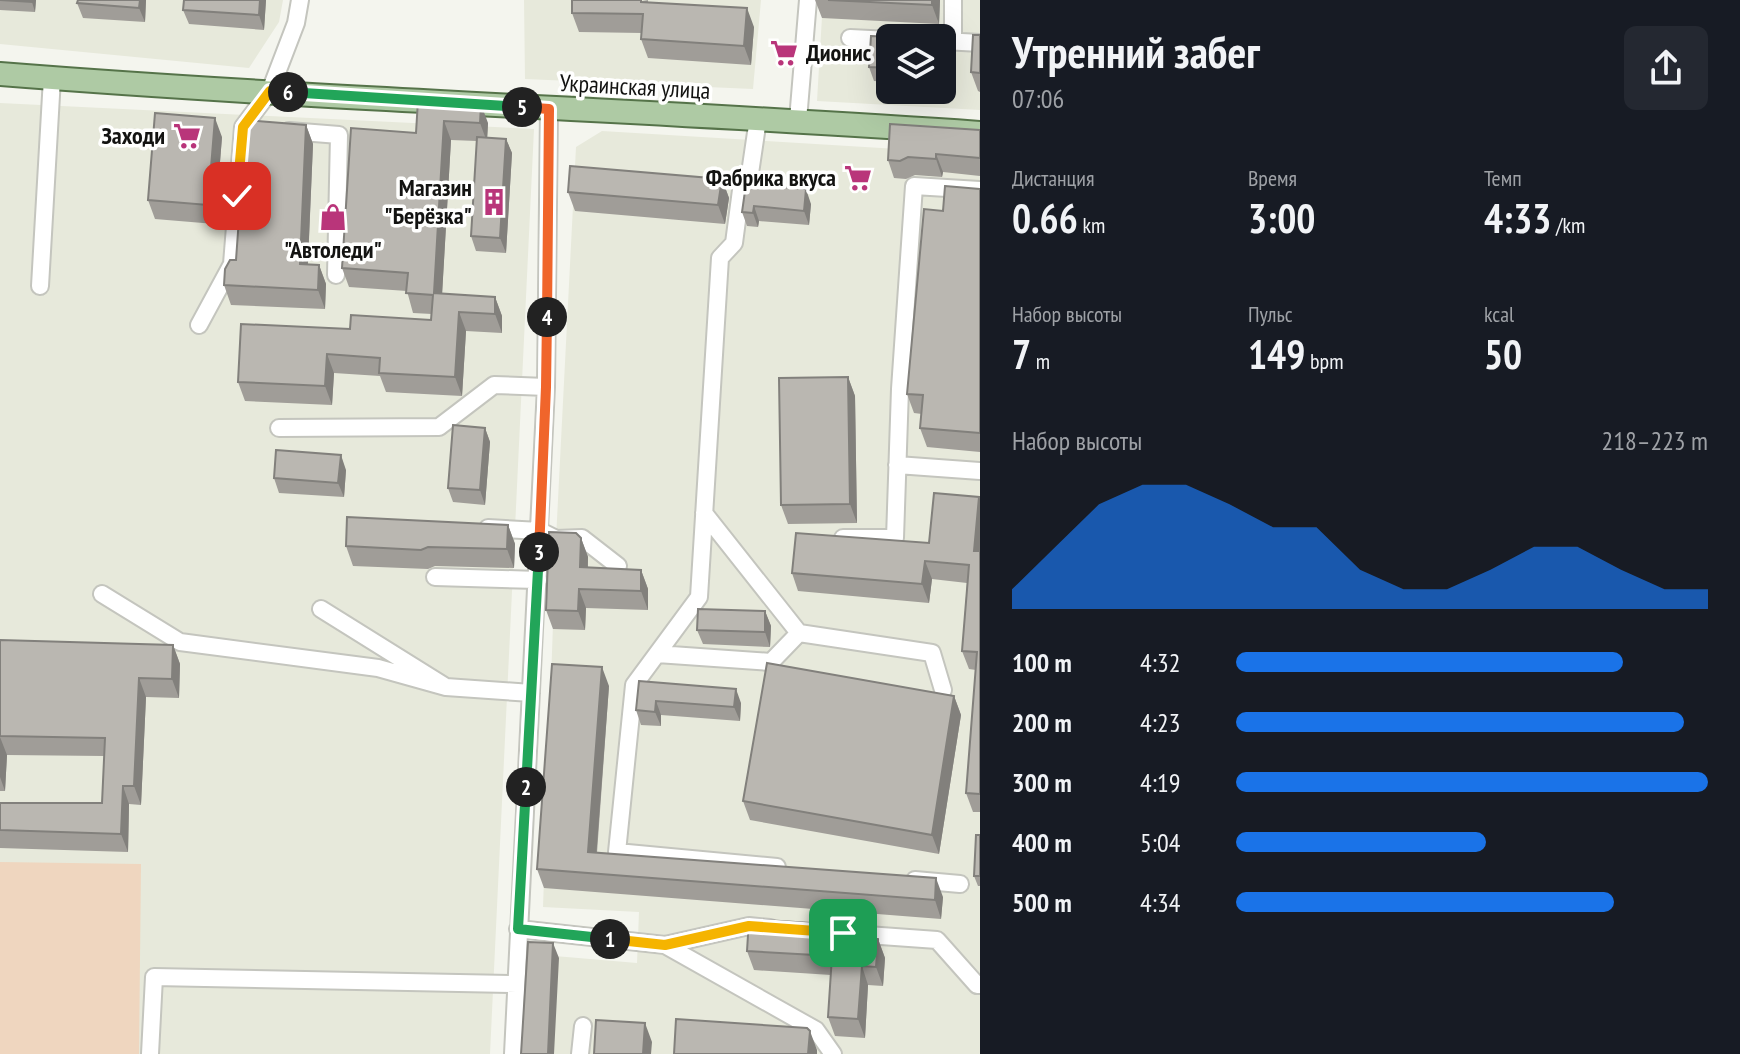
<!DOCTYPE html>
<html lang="ru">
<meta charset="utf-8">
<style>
body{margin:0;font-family:"PT Sans Narrow",sans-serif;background:#242831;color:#f1f3f6;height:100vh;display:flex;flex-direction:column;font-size:30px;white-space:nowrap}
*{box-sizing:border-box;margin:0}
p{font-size:26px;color:#9ea1a6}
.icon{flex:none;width:44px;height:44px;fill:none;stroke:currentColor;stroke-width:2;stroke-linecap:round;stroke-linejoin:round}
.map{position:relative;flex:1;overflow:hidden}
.panel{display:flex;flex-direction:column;background:#171b24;width:760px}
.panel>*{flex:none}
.fabs{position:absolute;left:876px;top:24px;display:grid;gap:16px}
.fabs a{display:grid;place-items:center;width:80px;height:80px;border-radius:12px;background:#171b24;box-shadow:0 8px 32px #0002;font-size:40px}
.pin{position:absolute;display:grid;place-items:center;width:68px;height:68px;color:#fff;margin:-34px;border-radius:16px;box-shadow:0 4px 12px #0006}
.km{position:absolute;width:40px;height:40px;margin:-20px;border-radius:50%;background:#222;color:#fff;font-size:22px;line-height:40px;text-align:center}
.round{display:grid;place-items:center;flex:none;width:84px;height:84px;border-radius:12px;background:#242831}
.overview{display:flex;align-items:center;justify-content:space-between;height:136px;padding:0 32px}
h1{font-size:44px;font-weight:600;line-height:60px}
.figures{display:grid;grid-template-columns:repeat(3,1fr);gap:12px;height:136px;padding:8px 32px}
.figures div{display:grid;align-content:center}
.figures b{font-size:40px;font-weight:600}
.figures small{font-size:22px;font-weight:400}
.figures p{font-size:22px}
.chart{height:224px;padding:16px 32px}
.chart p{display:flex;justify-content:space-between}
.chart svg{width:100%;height:144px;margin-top:8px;fill:#1a73e8;opacity:.7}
ul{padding:0 32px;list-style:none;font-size:26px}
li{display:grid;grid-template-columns:128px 96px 1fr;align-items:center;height:60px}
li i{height:20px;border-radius:10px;background:#1a73e8}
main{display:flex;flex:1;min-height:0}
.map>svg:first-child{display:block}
.built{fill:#e7e9db;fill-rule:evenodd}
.green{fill:#efd6bf}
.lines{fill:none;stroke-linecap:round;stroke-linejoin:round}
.minor-casing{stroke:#c4c5be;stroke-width:20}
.major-casing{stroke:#557349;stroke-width:26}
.minor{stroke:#fff;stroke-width:16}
.major{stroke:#aecaa4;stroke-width:22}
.wall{fill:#a09d98}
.shaded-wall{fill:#82807c}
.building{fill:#bab7b1;stroke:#82807c;stroke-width:2}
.split-1-casing{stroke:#fff;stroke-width:16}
.split-2-casing{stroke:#fff;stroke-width:16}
.split-3-casing{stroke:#fff;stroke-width:16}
.split-4-casing{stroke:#fff;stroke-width:16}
.split-5-casing{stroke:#fff;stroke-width:16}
.split-6-casing{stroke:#fff;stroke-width:16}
.split-7-casing{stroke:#fff;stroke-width:16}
.split-1{stroke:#f5b400;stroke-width:10}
.split-2{stroke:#22a559;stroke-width:10}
.split-3{stroke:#22a559;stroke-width:10}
.split-4{stroke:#f0652b;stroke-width:10}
.split-5{stroke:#f0652b;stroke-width:10}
.split-6{stroke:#22a559;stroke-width:10}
.split-7{stroke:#f5b400;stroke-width:10}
.labels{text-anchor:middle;stroke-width:7;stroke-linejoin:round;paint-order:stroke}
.poi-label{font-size:24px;font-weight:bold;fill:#131311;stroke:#fffffe;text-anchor:end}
.street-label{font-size:24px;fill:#131311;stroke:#fffffe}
</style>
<main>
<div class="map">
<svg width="980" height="1054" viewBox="0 0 980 1054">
<rect width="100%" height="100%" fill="#f4f5ee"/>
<path class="built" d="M0 0H283L279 22 249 68 0 44Z
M524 0H761L753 89 525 79Z
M823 0H980V110L817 101ZM890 38H942V90H890Z
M0 103 534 129 490 1054H0Z
M602 131 980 154V1054H526L543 955 637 963 639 912 543 907 556 539 576 147Z"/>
<path class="green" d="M0 862 141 864 139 1054H0Z"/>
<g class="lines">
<g class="minor-casing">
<path id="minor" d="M953 0V42
M850 38 890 40
M944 41 980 43
M758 119 749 180 741 190 734 243 720 258 699 597 634 685 617 852 777 867
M798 120 808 0
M289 131 339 135 336 275
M40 286 52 78
M199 325 232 264 243 127 270 91 296 23 300 0
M279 428 439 427 494 385 546 387
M897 465 980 471
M704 513 799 633 932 653 943 690
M488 528 540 531 556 539 582 538 618 566
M843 538H895L900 389 914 186 980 190
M435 577 538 580
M102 594 180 642 378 668 446 687
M321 609 446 687 531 693
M657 654 771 662 799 633
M915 880 960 884
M518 929 665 945 749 926 770 928
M853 934 937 940 977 985H980
M665 945 816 1030 833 1054
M150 1054 154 977 516 984
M513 1054 546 387 549 109
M580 1054 583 1026"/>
</g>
<g class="major-casing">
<path id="major" d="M0 74C326 100 654 110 980 133"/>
</g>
<use href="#minor" class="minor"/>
<use href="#major" class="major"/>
</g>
<path class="wall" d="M0 0H36L35 12 0 10Z
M146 0 145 22 83 18 77 3Z
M266 0 264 30 189 24 183 10Z
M648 0V2L754 27 751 65 648 58 641 39 642 33 579 32 572 13Z
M815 0H940L939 24 822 18Z
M980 35V92L978 91 971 72Z
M890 38V82L874 81 869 67Z
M418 100 488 123 487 138 506 139 512 153 506 253 476 251 471 236 477 141 451 140 442 294 495 297 502 316V333L466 331 462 396 386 392 380 376 334 373 332 405 245 401 238 382 350 329 431 320 432 314 413 313 407 291 349 287 342 268 416 133Z
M306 125 313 144 308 264 319 265 326 284 325 309 231 305 224 285Z
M980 130V176L943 172 942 177 915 175 906 179 894 178 888 160Z
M222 137 215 224 155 219 148 200Z
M722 179 729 198 725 224 575 211 568 192Z
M746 184 811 204 809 225 759 221 758 227 747 226 742 212Z
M980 189V452L927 447 920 428 922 414 914 413 907 394 943 211Z
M848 377 855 396 857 523 788 524 781 505Z
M485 428 490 442 485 505 453 502 448 488Z
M346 470 344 497 279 493 274 478Z
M979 497 980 500V812H973L966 793 976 670 969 669 962 651 967 583 932 579 929 603 798 591 792 573 929 543Z
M508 525 515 544 514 568 435 566 428 569 353 566 346 546Z
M581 538 588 557V568L641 570 648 589V610L586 608 585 630 553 629 546 610Z
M765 611 771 626 770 647 703 644 697 630Z
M0 640 173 645 180 664 179 698 146 697 141 805 129 804 128 852 0 848V803H102L104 756 7 755 5 791H0Z
M639 681 741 703 740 721 661 715V726L641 725 636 710Z
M609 686 597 853 943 897 941 919 544 888 537 869Z
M954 696 961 715 939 854 750 820 743 801Z
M980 835V886H978L974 876Z
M875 939H878L885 958 883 986 868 985 865 1038 835 1036 828 1017 831 975 754 970 747 951Z"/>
<path class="shaded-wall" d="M32 0H36L35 12 32 2Z
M140 0H146L145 22 139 8Z
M260 0H266L264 30 259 15Z
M932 0H940L939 24 932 5Z
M747 8 754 27 751 65 744 46Z
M481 104 488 123 487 142 480 123Z
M215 118 222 137 215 224 208 205Z
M444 121 451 140 441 313 434 293Z
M306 125 313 144 307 283 300 264Z
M506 139 512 153 506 253 500 238Z
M936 154 943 172 942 177 936 159Z
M722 179 729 198 725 224 718 205Z
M806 189 811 204 809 225 804 211Z
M754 206 759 221 758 227 753 213Z
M319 265 326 284 325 309 318 290Z
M495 297 502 316V333L495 314Z
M459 312 466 331 462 396 455 377Z
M327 354 334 373 332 405 325 386Z
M848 377 855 396 857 523 850 504Z
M485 428 490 442 485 505 480 490Z
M341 455 346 470 344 497 338 483Z
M979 497 980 500V568L974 551Z
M508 525 515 544 514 568 507 549Z
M581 538 588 557 587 587 580 567Z
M925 561 932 579 929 603 922 584Z
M641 570 648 589V610L641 591Z
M579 589 586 608 585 630 578 611Z
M765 611 771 626 770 647 765 632Z
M173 645 180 664 179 698 172 679Z
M602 667 609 686 595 872 588 852Z
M139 678 146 697 141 805 134 786Z
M736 689 741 703 740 721 734 707Z
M954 696 961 715 939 854 932 835Z
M656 701 661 715V726L655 712Z
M0 737 7 755 5 791 0 777Z
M123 786 129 804 128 852 121 834Z
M936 878 943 897 941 919 935 900Z
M870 927 877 946 878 939 885 958 883 986 876 967 870 938Z
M553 943 559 958 554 1054H548Z
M862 966 868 985 865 1038 858 1019Z
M645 1023 652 1042 651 1054H643Z
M810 1031 817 1050V1054H808Z"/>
<path class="building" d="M0 0H32V2Z
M78 0H140L139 8 77 3Z
M184 0H260L259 15 183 10Z
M572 0H641V2L747 8 744 46 641 39 643 14 572 13Z
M828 0H932V5Z
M973 35H980V73L971 72Z
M871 36 911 38H890V68L869 67Z
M418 100 481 104 480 123 444 121 434 293 495 297V314L459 312 455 377 379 373 380 358 327 354 325 386 238 382 241 324 350 329 351 315 431 320 433 295 406 293 408 273 342 268 351 128 416 133Z
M155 113 215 118 208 205 148 200Z
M246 120 306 125 300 264 319 265 318 290 224 285 225 269 230 260H236Z
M890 124 980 130V158L936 154V159L908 157 900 161 888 160Z
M477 137 506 139 500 238 471 236Z
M570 166 722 179 718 205 568 192Z
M746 184 806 189 804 211 754 206 753 213 742 212Z
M945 186 980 189V433L920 428 923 395 907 394 924 209 943 211Z
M848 377 850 504 781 505 779 378Z
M453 425 485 428 480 490 448 488Z
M276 450 341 455 338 483 274 478Z
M934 493 979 497 974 551H980V794L966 793 977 652 962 651 969 565 925 561 922 584 792 573 796 533 929 543Z
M347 517 508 525 507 549 428 547 421 550 346 546Z
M549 532 576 533 581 538 580 567 641 570V591L579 589 578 611 546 610Z
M698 609 765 611V632L697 630Z
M0 640 173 645 172 679 139 678 134 786H123L121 834 0 830V803H102L105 738 0 736Z
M767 663 954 696 932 835 743 801Z
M552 664 602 667 588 852 936 878 935 900 537 869Z
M639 681 736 689 734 707 656 701 655 712 636 710Z
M976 835H980V876H974Z
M749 919 870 927V938L878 939 876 967 862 966 858 1019 828 1017 832 956 747 951Z
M528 942 553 943 548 1054H521Z
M676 1019 807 1028 810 1031 808 1054H674Z
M596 1020 645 1023 643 1054H594Z"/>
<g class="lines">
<g class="split-1-casing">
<path id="split-1" d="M610 939 665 945 749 926 843 933"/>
</g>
<g class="split-2-casing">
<path id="split-2" d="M526 787 518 929 610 939"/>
</g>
<g class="split-3-casing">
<path id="split-3" d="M526 787 539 552"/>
</g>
<g class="split-4-casing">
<path id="split-4" d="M539 552 546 387 547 317"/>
</g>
<g class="split-5-casing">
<path id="split-5" d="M522 107 549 109 547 317"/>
</g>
<g class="split-6-casing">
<path id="split-6" d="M288 92 522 107"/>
</g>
<g class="split-7-casing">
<path id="split-7" d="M237 196 243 127 270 91 288 92"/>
</g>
<use href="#split-1" class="split-1"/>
<use href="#split-2" class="split-2"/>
<use href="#split-3" class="split-3"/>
<use href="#split-4" class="split-4"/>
<use href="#split-5" class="split-5"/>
<use href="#split-6" class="split-6"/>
<use href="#split-7" class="split-7"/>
</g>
<defs>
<g id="supermarket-bare" transform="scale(2.16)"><path d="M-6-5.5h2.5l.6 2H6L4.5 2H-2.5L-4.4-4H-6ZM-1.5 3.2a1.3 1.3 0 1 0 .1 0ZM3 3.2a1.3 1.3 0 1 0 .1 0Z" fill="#b9357a" stroke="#fffffe" stroke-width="2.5" paint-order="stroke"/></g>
<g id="building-bare" transform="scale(2.16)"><path d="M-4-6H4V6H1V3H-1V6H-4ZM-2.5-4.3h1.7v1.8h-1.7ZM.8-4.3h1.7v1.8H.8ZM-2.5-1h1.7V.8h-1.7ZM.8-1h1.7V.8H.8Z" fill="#b9357a" stroke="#fffffe" stroke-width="2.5" paint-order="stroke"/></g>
<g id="shop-bare" transform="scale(2.16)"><path d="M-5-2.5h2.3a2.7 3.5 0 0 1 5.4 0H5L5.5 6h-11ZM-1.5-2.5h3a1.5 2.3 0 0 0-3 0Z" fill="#b9357a" stroke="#fffffe" stroke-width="2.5" paint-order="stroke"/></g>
</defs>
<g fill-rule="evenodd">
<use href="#supermarket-bare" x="784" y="53"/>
<use href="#supermarket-bare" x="187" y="136"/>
<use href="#supermarket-bare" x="858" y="178"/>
<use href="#building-bare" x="494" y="202"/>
<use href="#shop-bare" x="333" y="217"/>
</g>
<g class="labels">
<g class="poi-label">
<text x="806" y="61" text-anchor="start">Дионис</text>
<text x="165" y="144">Заходи</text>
<text x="836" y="186">Фабрика вкуса</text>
<text x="472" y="196">Магазин<tspan x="472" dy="28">"Берёзка"</tspan></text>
<text x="333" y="258" text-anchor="middle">"Автоледи"</text>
</g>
<g class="street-label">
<text transform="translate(635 87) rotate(3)" y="8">Украинская улица</text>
</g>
</g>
</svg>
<div class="fabs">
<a><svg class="icon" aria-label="layers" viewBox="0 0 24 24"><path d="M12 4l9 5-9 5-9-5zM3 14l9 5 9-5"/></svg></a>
</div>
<div class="pin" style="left:843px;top:933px;background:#1e9e55"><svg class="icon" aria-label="arrive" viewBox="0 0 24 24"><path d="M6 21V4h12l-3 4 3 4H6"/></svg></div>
<div class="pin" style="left:237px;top:196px;background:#d93025"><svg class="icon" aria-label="check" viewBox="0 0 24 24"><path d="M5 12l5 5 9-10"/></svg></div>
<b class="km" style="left:610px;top:939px">1</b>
<b class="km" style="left:526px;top:787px">2</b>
<b class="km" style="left:539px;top:552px">3</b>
<b class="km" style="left:547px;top:317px">4</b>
<b class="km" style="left:522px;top:107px">5</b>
<b class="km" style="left:288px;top:92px">6</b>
</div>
<section class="panel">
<div class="overview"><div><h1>Утренний забег</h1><p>07:06</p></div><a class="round"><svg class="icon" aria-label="share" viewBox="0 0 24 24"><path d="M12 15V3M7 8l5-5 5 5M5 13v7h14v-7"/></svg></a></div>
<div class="figures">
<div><p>Дистанция</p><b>0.66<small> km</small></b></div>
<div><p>Время</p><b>3:00</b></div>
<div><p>Темп</p><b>4:33<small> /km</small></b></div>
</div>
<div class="figures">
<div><p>Набор высоты</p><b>7<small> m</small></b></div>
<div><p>Пульс</p><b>149<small> bpm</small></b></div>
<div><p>kcal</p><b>50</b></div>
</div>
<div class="chart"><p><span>Набор высоты</span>218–223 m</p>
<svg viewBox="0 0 160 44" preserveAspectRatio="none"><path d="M0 44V38L10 25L20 12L30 6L40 6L50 12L60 19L70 19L80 32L90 38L100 38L110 32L120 25L130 25L140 32L150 38L160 38V44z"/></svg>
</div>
<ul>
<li><b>100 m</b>4:32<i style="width:82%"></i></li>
<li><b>200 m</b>4:23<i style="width:95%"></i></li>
<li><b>300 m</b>4:19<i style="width:100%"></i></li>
<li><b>400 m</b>5:04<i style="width:53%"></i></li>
<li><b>500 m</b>4:34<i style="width:80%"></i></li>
</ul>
</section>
</main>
